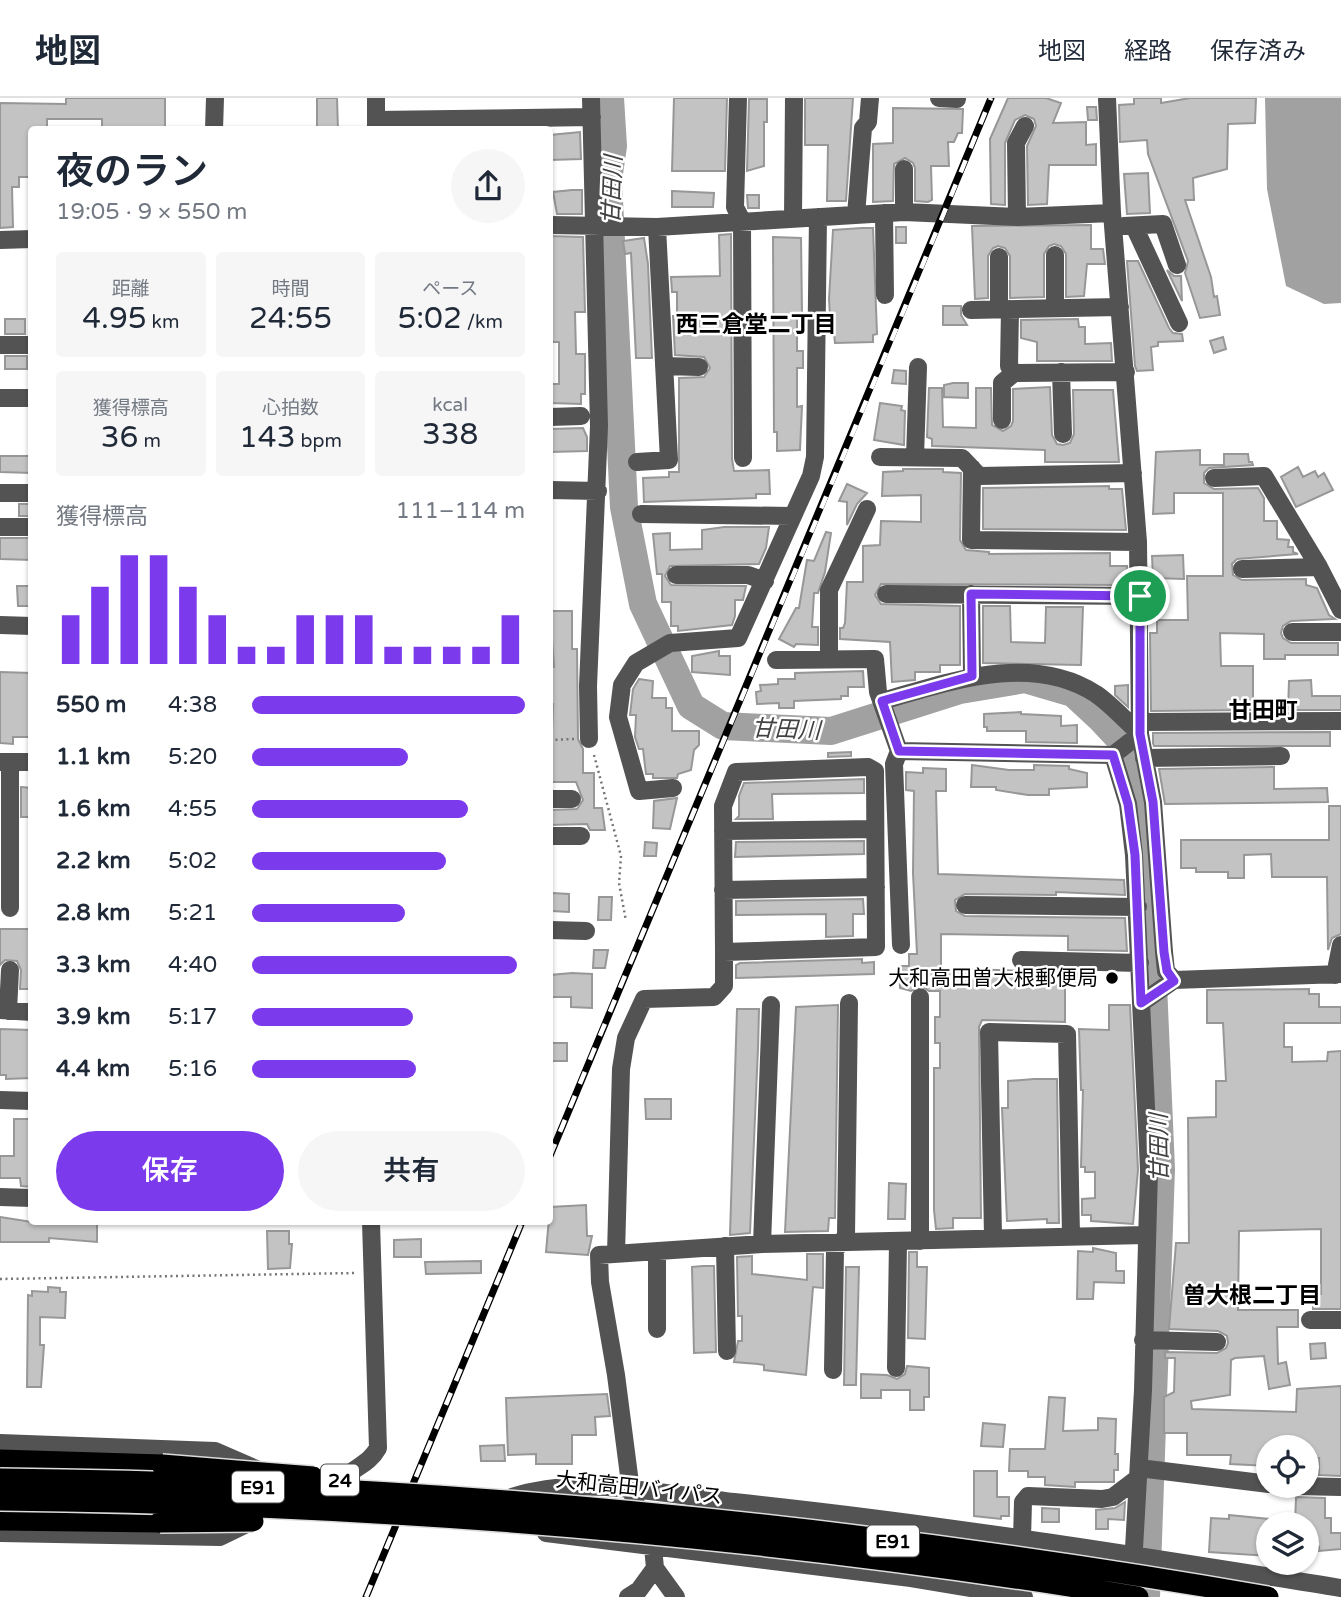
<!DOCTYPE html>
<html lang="ja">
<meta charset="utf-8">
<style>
body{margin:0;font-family:"Varela Round","Noto Sans JP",sans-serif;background:#f6f6f7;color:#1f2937;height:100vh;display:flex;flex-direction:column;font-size:26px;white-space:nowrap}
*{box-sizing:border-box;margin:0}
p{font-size:23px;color:#747a83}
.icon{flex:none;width:38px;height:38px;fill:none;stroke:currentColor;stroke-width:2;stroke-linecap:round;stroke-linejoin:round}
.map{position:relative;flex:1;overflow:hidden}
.details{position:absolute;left:28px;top:28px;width:525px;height:1099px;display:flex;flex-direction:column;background:#fff;border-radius:7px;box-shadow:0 2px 5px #0004}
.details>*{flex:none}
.controls{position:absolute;left:1256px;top:1337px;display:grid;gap:14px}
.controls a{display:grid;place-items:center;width:63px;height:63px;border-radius:50%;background:#fff;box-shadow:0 2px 5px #0004;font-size:35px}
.pin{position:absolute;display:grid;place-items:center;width:60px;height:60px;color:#fff;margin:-30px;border:4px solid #fff;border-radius:50%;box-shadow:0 2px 7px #0007}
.round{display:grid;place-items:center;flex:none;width:74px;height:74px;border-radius:37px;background:#f6f6f7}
.summary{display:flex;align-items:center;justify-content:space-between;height:119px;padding:0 28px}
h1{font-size:38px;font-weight:600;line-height:52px}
.metrics{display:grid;grid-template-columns:repeat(3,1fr);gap:10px;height:119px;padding:7px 28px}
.metrics div{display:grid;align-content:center;border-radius:7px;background:#f6f6f7;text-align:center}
.metrics b{font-size:30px;font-weight:600}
.metrics small{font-size:19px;font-weight:400}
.metrics p{font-size:19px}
.chart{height:196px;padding:14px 28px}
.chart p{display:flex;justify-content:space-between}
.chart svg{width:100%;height:126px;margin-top:7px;stroke:#7c3aed;stroke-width:6}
.cta{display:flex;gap:14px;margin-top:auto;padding:14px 28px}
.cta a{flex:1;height:80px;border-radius:42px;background:#7c3aed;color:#fff;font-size:28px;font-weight:600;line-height:80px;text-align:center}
.cta a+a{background:#f6f6f7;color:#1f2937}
ul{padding:0 28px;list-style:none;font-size:23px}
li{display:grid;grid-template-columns:112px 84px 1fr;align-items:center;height:52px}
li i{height:18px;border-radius:9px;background:#7c3aed}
header{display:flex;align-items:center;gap:42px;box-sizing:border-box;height:98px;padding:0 35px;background:#fff;border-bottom:2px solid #e0e1e3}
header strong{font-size:33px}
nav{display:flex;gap:38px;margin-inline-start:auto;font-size:24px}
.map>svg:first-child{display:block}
.water{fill:#a1a1a1}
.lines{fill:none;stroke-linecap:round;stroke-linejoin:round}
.river{stroke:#a1a1a1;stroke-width:28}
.building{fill:#c3c3c3;stroke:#979797;stroke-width:2}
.highway-casing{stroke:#dbdbdb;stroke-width:24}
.path{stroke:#757575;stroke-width:2.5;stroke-dasharray:2 3.5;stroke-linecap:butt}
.minor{stroke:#535353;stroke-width:18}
.highway{stroke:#000;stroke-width:21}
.rail-casing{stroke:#000;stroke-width:7}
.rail{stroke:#fff;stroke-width:4.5;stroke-dasharray:13;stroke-linecap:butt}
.highway-bridge-casing{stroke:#dbdbdb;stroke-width:24;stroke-linecap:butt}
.highway-bridge{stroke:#000;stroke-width:21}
.route-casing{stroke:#fff;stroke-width:14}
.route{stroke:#7c3aed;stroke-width:9}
.poi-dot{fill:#000;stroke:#fff;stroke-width:2.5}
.labels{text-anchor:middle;stroke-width:5;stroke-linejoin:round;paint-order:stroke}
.shield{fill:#fff;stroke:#4c4c4c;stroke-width:2}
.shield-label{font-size:19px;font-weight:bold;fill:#000}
.poi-label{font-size:21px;fill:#000;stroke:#fff;text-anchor:end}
.street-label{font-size:21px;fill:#000;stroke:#fff}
.water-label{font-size:23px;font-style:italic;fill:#424242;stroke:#fff}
.neighbourhood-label{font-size:23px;font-weight:bold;fill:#000;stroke:#fff}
</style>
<header>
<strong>地図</strong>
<nav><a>地図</a><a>経路</a><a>保存済み</a></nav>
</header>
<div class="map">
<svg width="1341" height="1499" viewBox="0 0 1341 1499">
<rect width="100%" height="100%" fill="#fff"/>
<path class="water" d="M1265 0H1341V205L1324 206 1286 188 1267 91Z"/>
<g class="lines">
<path class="river" d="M610 0 613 48 608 82 624 409 643 506 691 608 723 628 831 633 960 592 1025 581 1073 595 1100 620 1130 652 1145 702 1161 1071 1146 1499"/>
</g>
<path class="building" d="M66 0H165V32H102V21H47V32H32V79H19V89H12L13 129 0 130V5L66 6Z
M317 0H337L338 32H317Z
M674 0H727L725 73H672Z
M805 0H853L846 103H827L828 47H805Z
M1008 0H1046L1061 5 1053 25 1086 24V47L1096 46V67H1049L1047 106 1028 107 1027 48 1036 28 1034 21 1025 17 1015 22 1005 45V107L991 106 990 41Z
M1134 0H1161V5L1190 0H1256L1255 25 1228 26 1227 71 1193 80 1194 102H1185L1211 179 1214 199 1217 198 1220 217 1200 220 1185 175 1188 163 1148 56 1147 42 1120 44 1119 7 1134 6Z
M749 1H767V24H764V68L747 73Z
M1087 9H1096L1097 22H1088Z
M893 10 963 11 962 35H958L954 44H948L949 68H931L932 102 928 104 915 103V70L913 65 905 60 894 66 893 103 873 104V46L893 45Z
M580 34 581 61 550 62V37Z
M1148 75 1150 115 1127 116 1124 76Z
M572 92H582V116H557L553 94Z
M672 93 714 95 713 109H672Z
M747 97H759V110H748Z
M1091 127V151H1103L1105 166H1087L1084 198 1066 199V156L1061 148 1054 146 1049 148 1044 156V199L1010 200V158L1005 150 998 148 993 150 988 158V200L975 201 972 128Z
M896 129H906V145H896Z
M862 130H873L877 236 873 237V244L835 245 834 236H831L829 201 833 132Z
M731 136 732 361 734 373 769 372 770 396H756V400L644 404 643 380 669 379V374H679V280L704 279 710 270 704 259 675 257 673 218H677V194H672L671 179 720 178 719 137Z
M550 138 583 139 585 214H575L576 256H585V296H581V306L550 305V286H559V244H550Z
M773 139 801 140 802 215H797V253H803V270H797V309L802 308 800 352 777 353V334H774Z
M644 140 648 166 652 260H636L631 155 625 156 623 143Z
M1127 163H1138L1169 230 1173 235 1182 236 1183 243 1158 244V248L1151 249 1153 272 1137 273 1135 268Z
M1167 172 1174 178H1181L1182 203Z
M943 208H961V217L967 227H943Z
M5 221H25V236H5Z
M1078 221 1079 229H1085V246L1111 245 1112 263H1037V244L1021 240V222Z
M1223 239 1226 251 1214 255 1210 243Z
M5 258H27V271H5Z
M894 272 906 273V286L892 285Z
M953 285H968V300L944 299V287Z
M1050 289 1052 337 1057 346 1063 347 1070 345 1074 336 1073 292H1113L1119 364H1045V352L932 348V341L927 339 929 290H942L943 329 976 330V290H991L992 327 1003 333 1011 328 1013 323V291Z
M880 305 902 308 901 312 905 313 904 347 874 342Z
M583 330 587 339V353L550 354V331Z
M1200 352V367H1224V356H1248L1249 364H1252L1253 367 1209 370 1204 375V385L1214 391 1258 390 1264 400V423H1277V441L1289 442 1288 449H1293V454L1298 456 1237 461 1232 466 1233 477 1242 482 1306 481V487L1317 490 1329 517 1335 521 1291 523 1283 528 1281 535 1283 540 1291 545H1338V557H1285V561H1264V536L1220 535 1221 568H1253V612L1151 613 1150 535H1157V522H1188L1187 478H1223V395H1174V415L1153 416 1156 354Z
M0 358H32V375L0 374Z
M1298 369 1303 379 1315 373 1318 379 1324 375 1333 392 1296 409 1281 379Z
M903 371H943V374L961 375 960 442 966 452 989 454V456L1110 455V468H1127V487L881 486 875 497 881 506 960 508V567H940V574H915V582L892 584 890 544 840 541V530H843L845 525 847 484H863V448L880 447 881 423 921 424V397L882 398 883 374 903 373Z
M847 386 867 395 857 406 847 427V404L839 403Z
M1109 388V391H1122L1126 432 983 431V390Z
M19 406H32V418H19Z
M724 429H769L766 450 759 466 670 468 665 478 671 487 746 488 743 502H735V518L732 527 678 533V528H671V504H662V476H657L653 436 670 435V452L702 451V432Z
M826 434 831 435 825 474 818 495H814L812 529H818V547L796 546 794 549 779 541 796 510H799L807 462 814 463Z
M0 440H32V462L0 461Z
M1183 457 1184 481 1153 480 1152 458Z
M17 488H32V508H18Z
M983 508H1010L1011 544 1045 545 1046 509H1083L1081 567 983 565Z
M550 513H572V551H577L578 641 583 651V675H594V710H602L605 732H590L587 726 550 727V712L577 711 583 702 576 684H550L553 606H550V569H554Z
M719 553V558H730V577L692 574V558Z
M863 573 864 589H848V598H841V601L794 603V610H779V605L757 606 756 594 761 593 760 587 778 586V581H795V575Z
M0 574 32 575V639H13V646L0 645Z
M639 581 653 583 652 600H666V610H672V633H699V647L694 652 691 672 678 676 677 680H653V676H646L643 651H639L635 639 636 617H630L633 591Z
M1311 582 1312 598H1341V612H1288L1289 583Z
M1128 587V609L1115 597V588Z
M1021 614V616L1061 618V628L1077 627V645L1026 644V633H987V629H984V616Z
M1330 634V648H1154L1153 645V635Z
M851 654V658L828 659V655Z
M972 667 1009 672H1034V667L1069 668V671L1087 675V689L1049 691V697H1028L996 692V689H971Z
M1274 669V691L1327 690 1328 704 1165 706 1159 671Z
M923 670 946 671V693H936L938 776 1124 782 1125 797 1056 794V797L965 796 955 802 956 813 965 818 1125 820 1127 853 1068 852V838L941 836V870L1079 875V887L1065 888V924L982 922 979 929 981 1120H953V1130L936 1131 934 1112V970H940V945H935V919H940V893H929L921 888 911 893 900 890 899 868H909V856H917L913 775 914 693 906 692V674L923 675Z
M864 681V695L772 696 773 721H736L739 718V698L744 685Z
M21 689 32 690V719H21Z
M677 700 670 731 653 730 654 703Z
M1329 708H1341V836L1332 840 1328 852 1327 779H1272L1271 756 1244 757V780H1228V774H1196V770H1181V742H1329Z
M864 743V756L735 759 736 744Z
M645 744 657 745 656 758H644Z
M552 795 569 796V814L552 813Z
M599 799H612L611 822H598Z
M863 801 864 816H853V838L826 839V816L736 817V803Z
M0 831H32L30 891H20L21 872 17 863 5 862 0 867Z
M594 852H608L605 870H593Z
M862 861V865L874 864V876L736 880V867L740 865Z
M572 875 592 876V910L571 909V899H550V877Z
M1309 891V896H1319V909H1341V925H1284V949H1292V964L1327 963 1328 954 1341 953V1211H1313V1196H1321V1131L1239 1133 1238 1212H1298V1229H1277L1278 1266 1286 1264 1290 1287 1269 1291 1264 1258 1235 1260 1231 1262 1230 1297 1191 1303 1192 1311 1296 1314 1297 1291 1341 1288V1378L1319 1377V1360H1307V1349H1269V1368L1230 1366 1231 1357H1187V1335H1164V1299L1174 1294 1175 1260H1165V1254L1217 1255 1226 1250 1228 1245 1227 1238 1218 1233 1169 1231 1176 1145H1189L1188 1020 1216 1019V983H1226L1223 925H1207V892Z
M838 907 835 1120H829L828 1133 785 1134 796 909Z
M1109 907H1130L1138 1072 1133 1126 1091 1123V1117H1082V1101L1095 1100V1074H1085V1069H1081L1083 992H1081L1079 931 1109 932Z
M737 911H759L758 950 750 1135 730 1137Z
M0 931 32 932V980L6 981V977H0Z
M550 945H567V963H550Z
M1034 981H1057L1059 1125H1047V1121L1007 1123 1002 1010H1008V983Z
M645 1001H671V1021H646Z
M14 1021H32V1089L21 1088 20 1080H0V1058H14Z
M889 1085 906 1086 905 1121H888Z
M586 1107 587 1138H592L588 1157 546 1154 550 1109Z
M0 1119 32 1124H97V1144L49 1140V1144H0Z
M267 1133H289V1146H292L290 1170 268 1171Z
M421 1141V1159H394V1142Z
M1093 1150 1116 1155V1173H1124V1185L1094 1184 1093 1201H1077L1078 1153 1093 1154Z
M909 1154H917V1169H927L925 1241 908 1240Z
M807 1156H823V1190L813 1189 806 1277 764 1272V1267L758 1266 734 1264 738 1243H742V1218H738L737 1159 752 1158V1176L807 1182Z
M481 1163V1175L426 1176 425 1164Z
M703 1168H714L716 1254 694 1255 692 1169Z
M846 1169H859L856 1287H844Z
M48 1189 60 1190V1194H66L65 1220 40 1219V1247H44L41 1289H27L28 1197 32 1198V1193L48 1194Z
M1325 1245 1326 1260 1311 1261 1310 1246Z
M907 1268 929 1270V1299H924V1312H910V1292H881V1300H861V1276L887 1277 897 1281 905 1276Z
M607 1296 610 1318 595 1319 596 1337H572V1366H536V1356L508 1357 506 1300Z
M1049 1299 1065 1300 1063 1333 1098 1332V1320L1116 1321 1115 1356H1118V1372H1114V1384H1075V1389L1045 1387V1379H1028V1373H1009L1010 1351H1045Z
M983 1325 1005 1327 1003 1349 981 1348Z
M504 1347 505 1363H481L480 1348Z
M974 1373H997V1399H1009V1418H1001V1421L974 1418Z
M1296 1399 1325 1400V1420H1331V1435H1341V1451L1319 1453V1449H1307V1426H1295Z
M1125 1404 1124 1422 1108 1421V1431H1096V1412L1115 1410Z
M1042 1410 1059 1411V1424H1042Z
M1229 1417 1269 1421V1458L1209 1454 1211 1420 1229 1421Z"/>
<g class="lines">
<g class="highway-casing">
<path id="highway" d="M0 1362 162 1367
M0 1422 160 1424"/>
</g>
<path class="path" d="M550 642 574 641
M594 657 621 758 619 785 626 823
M0 1181 356 1175"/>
<path class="minor" d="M376 0V31
M738 0 735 109 742 123 743 360
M939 0 957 1
M1107 0 1112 115 1138 444 1140 636 1153 704 1164 854 1166 873 1174 882
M376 22 592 19
M214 32 215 0
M904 114V71
M884 115 885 197
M856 117 863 30 868 24 870 0
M1017 119 1016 45 1025 28
M793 120 794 0
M550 127 657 129 904 114 1017 119 1112 115
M1124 128 1163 126 1177 167
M1134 128 1179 225
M0 142 32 141
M999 159V211
M1055 210V157
M1010 211 1009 268 1014 275 1126 274
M971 212 1120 209
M0 247H32
M664 268 699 269
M1061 274 1063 336
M0 300H32
M550 319 581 318
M1002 322V285L1014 275
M880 359 962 360 979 378 1133 375
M915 359 918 269
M637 364 669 362 657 129
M972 370 971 442 1138 444
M1214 380 1264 378 1319 469 1341 512
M550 392 598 393
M0 395H32
M641 416 791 418
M0 429H32
M1242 471 1319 469
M676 477H748L765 483
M886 496 1140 498
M971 496 972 578
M0 527 32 528
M1292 534H1341
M829 561V492L867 411
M776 562 875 561 878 594 899 653 1113 657 1140 636C1126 623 1112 607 1096 596 1031 554 949 584 882 603
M1140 624 1341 623
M589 641 588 588 599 328 591 0
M899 653 894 666 901 847
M1113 657 1128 706 1134 757 1149 1072 1143 1292 1133 1468
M1144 660 1281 658
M0 664H32
M868 669 875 673 876 849 724 854 723 708 736 674Z
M673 690 639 693 618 619 622 587 636 565 670 545 738 540 811 378 815 359 818 119
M550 701H572
M723 733 875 731
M550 738H581
M723 792 876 789
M965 807 1138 809
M10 810V664
M550 832 586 833
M1021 862 1140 865
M1335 877 1341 847
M1141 905 1174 882 1341 876
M0 912 32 914
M8 913 10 872
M0 1002 32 1003
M0 1099 32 1100
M993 1138 989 934 1067 936 1071 1137
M920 1143V899
M762 1146 771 907
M725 1148 727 1253
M616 1156 621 971 626 940 644 901 714 899 724 888V854
M1310 1222H1341
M657 1231V1153
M1143 1242 1217 1244
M896 1270 898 1145
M833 1272 835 1152 846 1138 849 905
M0 1345 215 1353 261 1373
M1139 1370 1269 1386
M1295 1388 1341 1389
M509 1400C579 1376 663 1396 734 1404 937 1425 1139 1458 1341 1490
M342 1401C341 1366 364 1375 378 1350L371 1124
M0 1435 220 1439 251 1424
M546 1435 911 1480 1024 1499
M1022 1441 1023 1404 1028 1398 1102 1401 1113 1399 1138 1380
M628 1499 639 1492 655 1470
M676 1499 655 1470 653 1449 631 1393 616 1277 600 1184 599 1157 762 1146 1145 1137"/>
<use href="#highway" class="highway"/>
<g class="rail-casing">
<path id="rail" d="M550 1058C696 705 847 354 991 0
M366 1499 522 1124"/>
</g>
<use href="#rail" class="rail"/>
<g class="highway-bridge-casing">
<path id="highway-bridge" d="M162 1367 313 1379
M0 1381C425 1385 849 1426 1268 1499
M0 1402C381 1406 762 1437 1138 1499
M160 1424 253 1423"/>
</g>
<use href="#highway-bridge" class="highway-bridge"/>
</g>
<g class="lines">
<g class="route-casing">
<path id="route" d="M971 496 1140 498V636L1153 704 1164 854 1167 873 1174 883 1141 905 1135 757 1128 706 1113 657 899 653 882 603 972 578Z"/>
</g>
<use href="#route" class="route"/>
</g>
<circle class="poi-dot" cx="1112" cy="880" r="7"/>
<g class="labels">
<g class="shield">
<rect x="321" y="1366.5" width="38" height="31" rx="5"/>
<rect x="232" y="1373.5" width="52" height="31" rx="5"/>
<rect x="867" y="1427.5" width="52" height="31" rx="5"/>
</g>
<g class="shield-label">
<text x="340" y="1389">24</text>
<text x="258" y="1396">E91</text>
<text x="893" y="1450">E91</text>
</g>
<g class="poi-label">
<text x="1098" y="887">大和高田曽大根郵便局</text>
</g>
<g class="street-label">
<text transform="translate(639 1390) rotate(6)" y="7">大和高田バイパス</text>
</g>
<g class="water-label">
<text transform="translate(612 92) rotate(-88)" y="8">甘田川</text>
<text transform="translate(786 631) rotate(2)" y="8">甘田川</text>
<text transform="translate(1159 1050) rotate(-91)" y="8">甘田川</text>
</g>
<g class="neighbourhood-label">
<text x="756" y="234">西三倉堂二丁目</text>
<text x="1263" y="620">甘田町</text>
<text x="1252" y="1205">曽大根二丁目</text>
</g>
</g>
</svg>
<div class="controls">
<a><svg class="icon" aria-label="locate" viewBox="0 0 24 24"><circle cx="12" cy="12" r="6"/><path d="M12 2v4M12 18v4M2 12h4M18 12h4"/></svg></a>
<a><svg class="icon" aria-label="layers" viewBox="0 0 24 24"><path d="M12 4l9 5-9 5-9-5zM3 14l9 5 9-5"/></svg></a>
</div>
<div class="pin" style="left:1140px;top:498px;background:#1e9e55"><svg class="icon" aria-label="arrive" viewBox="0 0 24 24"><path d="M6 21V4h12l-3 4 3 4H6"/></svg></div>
<section class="details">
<div class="summary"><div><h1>夜のラン</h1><p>19:05 · 9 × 550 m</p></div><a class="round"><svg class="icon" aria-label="share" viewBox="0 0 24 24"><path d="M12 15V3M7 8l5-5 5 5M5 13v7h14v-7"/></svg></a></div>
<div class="metrics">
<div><p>距離</p><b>4.95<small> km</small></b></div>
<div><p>時間</p><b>24:55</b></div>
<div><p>ペース</p><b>5:02<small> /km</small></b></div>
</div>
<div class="metrics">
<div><p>獲得標高</p><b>36<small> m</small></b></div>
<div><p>心拍数</p><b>143<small> bpm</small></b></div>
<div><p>kcal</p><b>338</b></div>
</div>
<div class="chart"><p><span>獲得標高</span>111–114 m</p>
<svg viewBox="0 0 160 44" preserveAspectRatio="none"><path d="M5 44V27M15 44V17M25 44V6M35 44V6M45 44V17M55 44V27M65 44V38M75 44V38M85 44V27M95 44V27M105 44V27M115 44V38M125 44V38M135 44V38M145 44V38M155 44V27"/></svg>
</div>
<ul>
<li><b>550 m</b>4:38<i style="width:100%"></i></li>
<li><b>1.1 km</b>5:20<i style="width:57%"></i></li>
<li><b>1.6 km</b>4:55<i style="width:79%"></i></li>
<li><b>2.2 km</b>5:02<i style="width:71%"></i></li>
<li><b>2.8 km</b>5:21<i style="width:56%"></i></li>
<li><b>3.3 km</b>4:40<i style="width:97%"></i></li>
<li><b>3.9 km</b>5:17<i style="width:59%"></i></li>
<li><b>4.4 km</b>5:16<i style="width:60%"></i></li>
</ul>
<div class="cta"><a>保存</a><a>共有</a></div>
</section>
</div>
